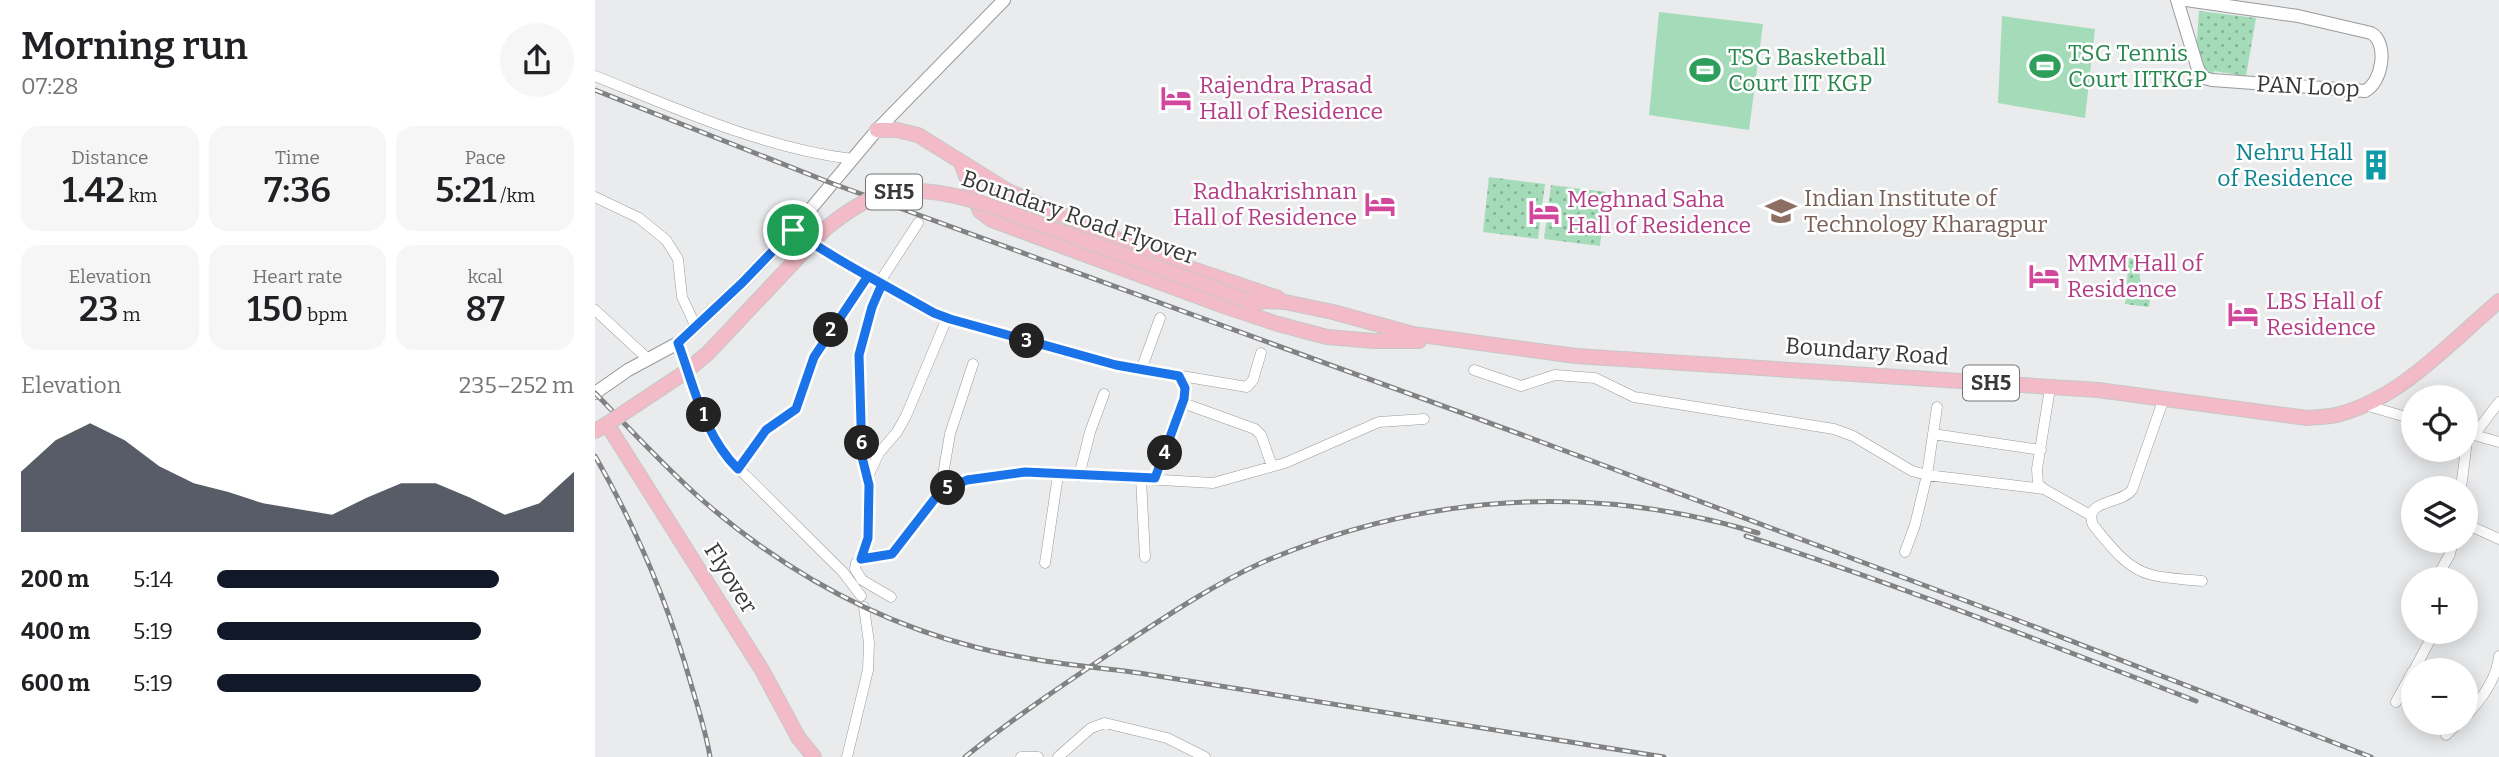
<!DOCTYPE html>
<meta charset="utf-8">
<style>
body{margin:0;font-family:Bitter,serif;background:#f6f6f6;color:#202124;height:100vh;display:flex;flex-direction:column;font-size:26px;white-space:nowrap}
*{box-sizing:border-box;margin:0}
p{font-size:23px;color:#757577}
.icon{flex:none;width:38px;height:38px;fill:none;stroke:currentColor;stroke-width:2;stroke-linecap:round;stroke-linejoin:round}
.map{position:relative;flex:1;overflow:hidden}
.drawer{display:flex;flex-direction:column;background:#fff;width:595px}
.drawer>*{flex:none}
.controls{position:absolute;left:1806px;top:385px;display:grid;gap:14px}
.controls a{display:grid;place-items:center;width:77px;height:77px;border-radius:50%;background:#fff;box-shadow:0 4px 18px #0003;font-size:35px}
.pin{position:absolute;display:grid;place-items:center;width:60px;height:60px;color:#fff;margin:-30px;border:4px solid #fff;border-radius:50%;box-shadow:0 2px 7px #0007}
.km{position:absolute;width:35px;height:35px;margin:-18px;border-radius:50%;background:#222;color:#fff;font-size:19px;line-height:35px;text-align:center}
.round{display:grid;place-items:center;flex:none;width:74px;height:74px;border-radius:37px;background:#f6f6f6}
.headline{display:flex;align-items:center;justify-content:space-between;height:119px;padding:0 21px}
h1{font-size:38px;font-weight:600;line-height:52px}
.figures{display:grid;grid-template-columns:repeat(3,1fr);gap:10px;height:119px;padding:7px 21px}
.figures div{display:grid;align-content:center;border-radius:18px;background:#f6f6f6;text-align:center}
.figures b{font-size:35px;font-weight:600}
.figures small{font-size:19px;font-weight:400}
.figures p{font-size:19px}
.chart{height:196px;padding:14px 21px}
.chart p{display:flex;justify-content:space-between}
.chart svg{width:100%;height:126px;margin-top:7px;fill:#111827;opacity:.7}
ul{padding:0 21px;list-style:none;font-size:23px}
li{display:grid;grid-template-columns:112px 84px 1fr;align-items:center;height:52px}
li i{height:18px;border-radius:9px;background:#111827}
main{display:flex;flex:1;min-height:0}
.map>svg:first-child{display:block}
.grass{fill:#a4dcb9}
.park{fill:url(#park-dots)}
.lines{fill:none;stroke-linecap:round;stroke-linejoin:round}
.street-casing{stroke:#999a9b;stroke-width:11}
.secondary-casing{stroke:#999a9b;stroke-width:14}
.primary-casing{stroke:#c7c7c7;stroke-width:16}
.street{stroke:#fff;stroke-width:10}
.secondary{stroke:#fff;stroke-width:12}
.primary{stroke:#f2bbc7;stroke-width:14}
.rail-casing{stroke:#818283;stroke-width:5}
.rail{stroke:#fff;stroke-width:2.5;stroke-dasharray:8;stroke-linecap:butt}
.primary-bridge-casing{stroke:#c7c7c7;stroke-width:16;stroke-linecap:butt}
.primary-bridge{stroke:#f2bbc7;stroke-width:14}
.route-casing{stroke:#fff;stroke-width:14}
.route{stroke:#1a73e8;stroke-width:9}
.labels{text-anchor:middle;stroke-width:5;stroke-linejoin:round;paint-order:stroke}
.shield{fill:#fff;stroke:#737474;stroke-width:2}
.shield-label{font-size:21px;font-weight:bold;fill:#373838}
.leisure-label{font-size:23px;fill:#27864d;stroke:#fff;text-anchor:start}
.hotel-label{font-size:23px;fill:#b23c85;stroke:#fff;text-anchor:start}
.street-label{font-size:23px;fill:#373838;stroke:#fff}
.culture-label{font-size:23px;fill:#0d838f;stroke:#fff;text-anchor:end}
.education-label{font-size:23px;fill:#785e54;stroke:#fff;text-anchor:start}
</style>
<main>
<section class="drawer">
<div class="headline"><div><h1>Morning run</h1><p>07:28</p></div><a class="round"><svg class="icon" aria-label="share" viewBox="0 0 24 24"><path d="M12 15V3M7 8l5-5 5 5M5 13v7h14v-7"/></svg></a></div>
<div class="figures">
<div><p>Distance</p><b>1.42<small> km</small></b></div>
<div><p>Time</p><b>7:36</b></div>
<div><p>Pace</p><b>5:21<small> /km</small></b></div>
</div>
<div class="figures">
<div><p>Elevation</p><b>23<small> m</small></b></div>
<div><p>Heart rate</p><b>150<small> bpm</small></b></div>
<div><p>kcal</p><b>87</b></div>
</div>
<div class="chart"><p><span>Elevation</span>235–252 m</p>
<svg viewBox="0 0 160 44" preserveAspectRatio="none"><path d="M0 44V23L10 12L20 6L30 12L40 21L50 27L60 30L70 34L80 36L90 38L100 32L110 27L120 27L130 32L140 38L150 34L160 23V44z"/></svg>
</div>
<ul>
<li><b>200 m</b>5:14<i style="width:79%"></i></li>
<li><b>400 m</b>5:19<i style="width:74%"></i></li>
<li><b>600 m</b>5:19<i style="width:74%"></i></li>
</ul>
</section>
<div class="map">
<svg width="1904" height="757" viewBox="0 0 1904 757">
<defs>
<pattern id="park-dots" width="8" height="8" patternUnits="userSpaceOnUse" patternTransform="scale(1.75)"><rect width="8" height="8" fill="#a4dcb9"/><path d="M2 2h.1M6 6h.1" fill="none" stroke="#86b397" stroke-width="1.8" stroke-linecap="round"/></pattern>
</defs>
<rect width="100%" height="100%" fill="#eaebed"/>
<path class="grass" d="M1064 12 1168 24 1154 130 1054 115Z
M1407 16 1500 29 1490 118 1403 103Z"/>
<path class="park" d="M1604 11 1661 18 1651 76 1619 71V74L1607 70 1601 54Z
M894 177 950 184 943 239 888 232Z
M956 185 1011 192 1005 246 949 239Z
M1534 258 1548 262C1542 277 1544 283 1556 293L1554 307 1530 304Z"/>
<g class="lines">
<g class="street-casing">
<path id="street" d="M0 76C83 109 168 148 257 159
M0 197 44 218 71 240 83 259 87 297 101 327
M198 230 225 249 339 313 355 319 521 365 652 387 658 380 666 353
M284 283 323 223
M0 310 53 359
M83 343 116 434 125 450 248 572 266 596
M546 370 565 318
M879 370 926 386 960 375 1000 378 1039 397 1239 429 1258 436 1317 471 1332 475 1449 489
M1455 388 1442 469 1443 484 1449 489 1495 515
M1569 398 1537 490C1525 505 1488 499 1498 525 1514 544 1531 569 1557 575 1573 579 1591 579 1607 581
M588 403 660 429 666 435 677 466
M1770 405 1818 419
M1338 434 1446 450
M1875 434 1904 442
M1879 435 1904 402
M143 469 171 430 201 409 219 357 273 276
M273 476 284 453 302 432 311 416 352 318
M484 476 495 432 509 394
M546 478 550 557
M560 478 589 399 590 388 584 376
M1866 488 1873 433
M345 492 355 434 378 364
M1871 524 1904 539
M1310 552 1320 525 1332 475 1342 407
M266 559 273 538 274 485 267 457 264 355 277 307 287 284
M450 563 463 475
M1841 579 1855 554 1858 541
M296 597 267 580 260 569 261 563 274 556 297 553 345 492 372 480 430 472 618 483 690 463 784 422 829 419
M1819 670 1834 642 1835 632
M1801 702 1818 671
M1871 716C1886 700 1902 678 1904 656
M1851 735 1863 723
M252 757 273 670 274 643 269 607
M426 757H443
M463 757 496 728 510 723 572 738 610 757"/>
</g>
<g class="secondary-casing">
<path id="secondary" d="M1582 0 1603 69 1609 78 1617 80 1770 91C1787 83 1794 43 1776 33L1703 16 1591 0
M0 393 33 370 83 343 147 283 198 230 282 130 409 0"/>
</g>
<g class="primary-casing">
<path id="primary" d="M282 130H302L323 135 413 191 565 258 683 298
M366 163 385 211 397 220 626 305 683 324 732 337 779 341H824
M660 304 668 301 690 302 738 312 818 334 981 356 1503 390 1712 418C1723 417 1735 417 1745 414 1807 397 1856 342 1904 301
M0 431 12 424 167 670 203 737 219 757"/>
</g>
<use href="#street" class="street"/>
<use href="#secondary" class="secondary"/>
<use href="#primary" class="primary"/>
<g class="rail-casing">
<path id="rail" d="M0 90 236 183 933 437 1422 620 1776 757
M0 393C35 429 69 466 106 499 185 568 278 621 380 647 434 661 489 666 544 673L1069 757
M0 456C42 529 73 603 96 684 103 708 111 732 115 757
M1151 536C1303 584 1452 644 1601 701
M370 757C421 716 475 680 529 644 573 615 618 585 666 563 825 494 996 482 1163 533"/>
</g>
<use href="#rail" class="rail"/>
<g class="primary-bridge-casing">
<path id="primary-bridge" d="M12 424 89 373 113 353 230 229C251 212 272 197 299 192 351 184 415 213 464 231 527 254 590 277 653 301"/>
</g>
<use href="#primary-bridge" class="primary-bridge"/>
</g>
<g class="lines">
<g class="route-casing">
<path id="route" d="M198 230 147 283 83 343C99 386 109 436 143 469L171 430 201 409 219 357 273 276 339 313 355 319 521 365 584 376 590 388 589 399 560 478 430 472 372 480 345 492 297 554 266 559 273 538 274 485 267 457 264 355 277 307 287 284C256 267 226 250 198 230"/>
</g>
<use href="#route" class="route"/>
</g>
<defs>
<g id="stadium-bare" transform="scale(2.415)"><path d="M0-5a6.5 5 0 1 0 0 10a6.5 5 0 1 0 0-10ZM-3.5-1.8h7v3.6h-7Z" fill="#2e9e5b" stroke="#fff" stroke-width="2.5" paint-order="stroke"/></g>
<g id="hotel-bare" transform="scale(2.415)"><path d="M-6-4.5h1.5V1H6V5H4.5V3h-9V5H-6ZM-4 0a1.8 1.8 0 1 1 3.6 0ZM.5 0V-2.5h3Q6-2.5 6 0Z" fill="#d1479c" stroke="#fff" stroke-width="2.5" paint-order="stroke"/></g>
<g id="building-bare" transform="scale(2.415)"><path d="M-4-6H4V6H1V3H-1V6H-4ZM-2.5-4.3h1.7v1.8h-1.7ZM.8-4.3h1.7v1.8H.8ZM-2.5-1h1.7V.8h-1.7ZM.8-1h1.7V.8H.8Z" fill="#0f9aa8" stroke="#fff" stroke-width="2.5" paint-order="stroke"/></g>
<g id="university-bare" transform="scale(2.415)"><path d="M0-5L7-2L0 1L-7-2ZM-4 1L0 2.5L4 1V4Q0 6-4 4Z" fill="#8d6e63" stroke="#fff" stroke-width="2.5" paint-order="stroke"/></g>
</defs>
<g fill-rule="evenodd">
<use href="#stadium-bare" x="1450" y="66"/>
<use href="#stadium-bare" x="1110" y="70"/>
<use href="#hotel-bare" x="581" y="98"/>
<use href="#building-bare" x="1781" y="165"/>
<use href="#hotel-bare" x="785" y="204"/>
<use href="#university-bare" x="1186" y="211"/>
<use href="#hotel-bare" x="949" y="212"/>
<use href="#hotel-bare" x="1449" y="276"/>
<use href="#hotel-bare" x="1648" y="314"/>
</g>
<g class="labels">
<g class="shield">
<rect x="271" y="174.5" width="56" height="35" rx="5"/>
<rect x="1368" y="365.5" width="56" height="35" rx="5"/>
</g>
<g class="shield-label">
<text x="299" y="199">SH5</text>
<text x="1396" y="390">SH5</text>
</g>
<g class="leisure-label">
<text x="1473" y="61">TSG Tennis<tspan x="1473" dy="26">Court IITKGP</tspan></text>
<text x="1133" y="65">TSG Basketball<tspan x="1133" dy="26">Court IIT KGP</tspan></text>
</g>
<g class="hotel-label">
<text x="604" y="93">Rajendra Prasad<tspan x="604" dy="26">Hall of Residence</tspan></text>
<text x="762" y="199" text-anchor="end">Radhakrishnan<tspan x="762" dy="26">Hall of Residence</tspan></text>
<text x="972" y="207">Meghnad Saha<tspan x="972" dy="26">Hall of Residence</tspan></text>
<text x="1472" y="271">MMM Hall of<tspan x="1472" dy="26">Residence</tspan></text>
<text x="1671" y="309">LBS Hall of<tspan x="1671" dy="26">Residence</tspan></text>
</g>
<g class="street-label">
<text transform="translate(1713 86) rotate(3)" y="8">PAN Loop</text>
<text transform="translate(484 217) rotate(19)" y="8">Boundary Road Flyover</text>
<text transform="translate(1272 351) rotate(4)" y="8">Boundary Road</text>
<text transform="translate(136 578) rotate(58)" y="8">Flyover</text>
</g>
<g class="culture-label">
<text x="1758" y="160">Nehru Hall<tspan x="1758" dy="26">of Residence</tspan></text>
</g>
<g class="education-label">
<text x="1209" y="206">Indian Institute of<tspan x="1209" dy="26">Technology Kharagpur</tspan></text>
</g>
</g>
</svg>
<div class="controls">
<a><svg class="icon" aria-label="locate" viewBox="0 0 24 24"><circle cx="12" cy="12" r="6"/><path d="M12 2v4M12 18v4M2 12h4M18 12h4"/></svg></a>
<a><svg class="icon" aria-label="layers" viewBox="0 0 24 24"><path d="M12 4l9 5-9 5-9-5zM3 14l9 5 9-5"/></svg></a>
<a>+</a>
<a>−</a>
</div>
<div class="pin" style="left:198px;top:230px;background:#1e9e55"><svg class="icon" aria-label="arrive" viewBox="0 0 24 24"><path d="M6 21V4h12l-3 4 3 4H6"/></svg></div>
<b class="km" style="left:109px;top:415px">1</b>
<b class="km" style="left:236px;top:330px">2</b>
<b class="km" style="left:432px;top:341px">3</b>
<b class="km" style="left:570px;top:453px">4</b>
<b class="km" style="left:353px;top:488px">5</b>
<b class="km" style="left:267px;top:443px">6</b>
</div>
</main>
